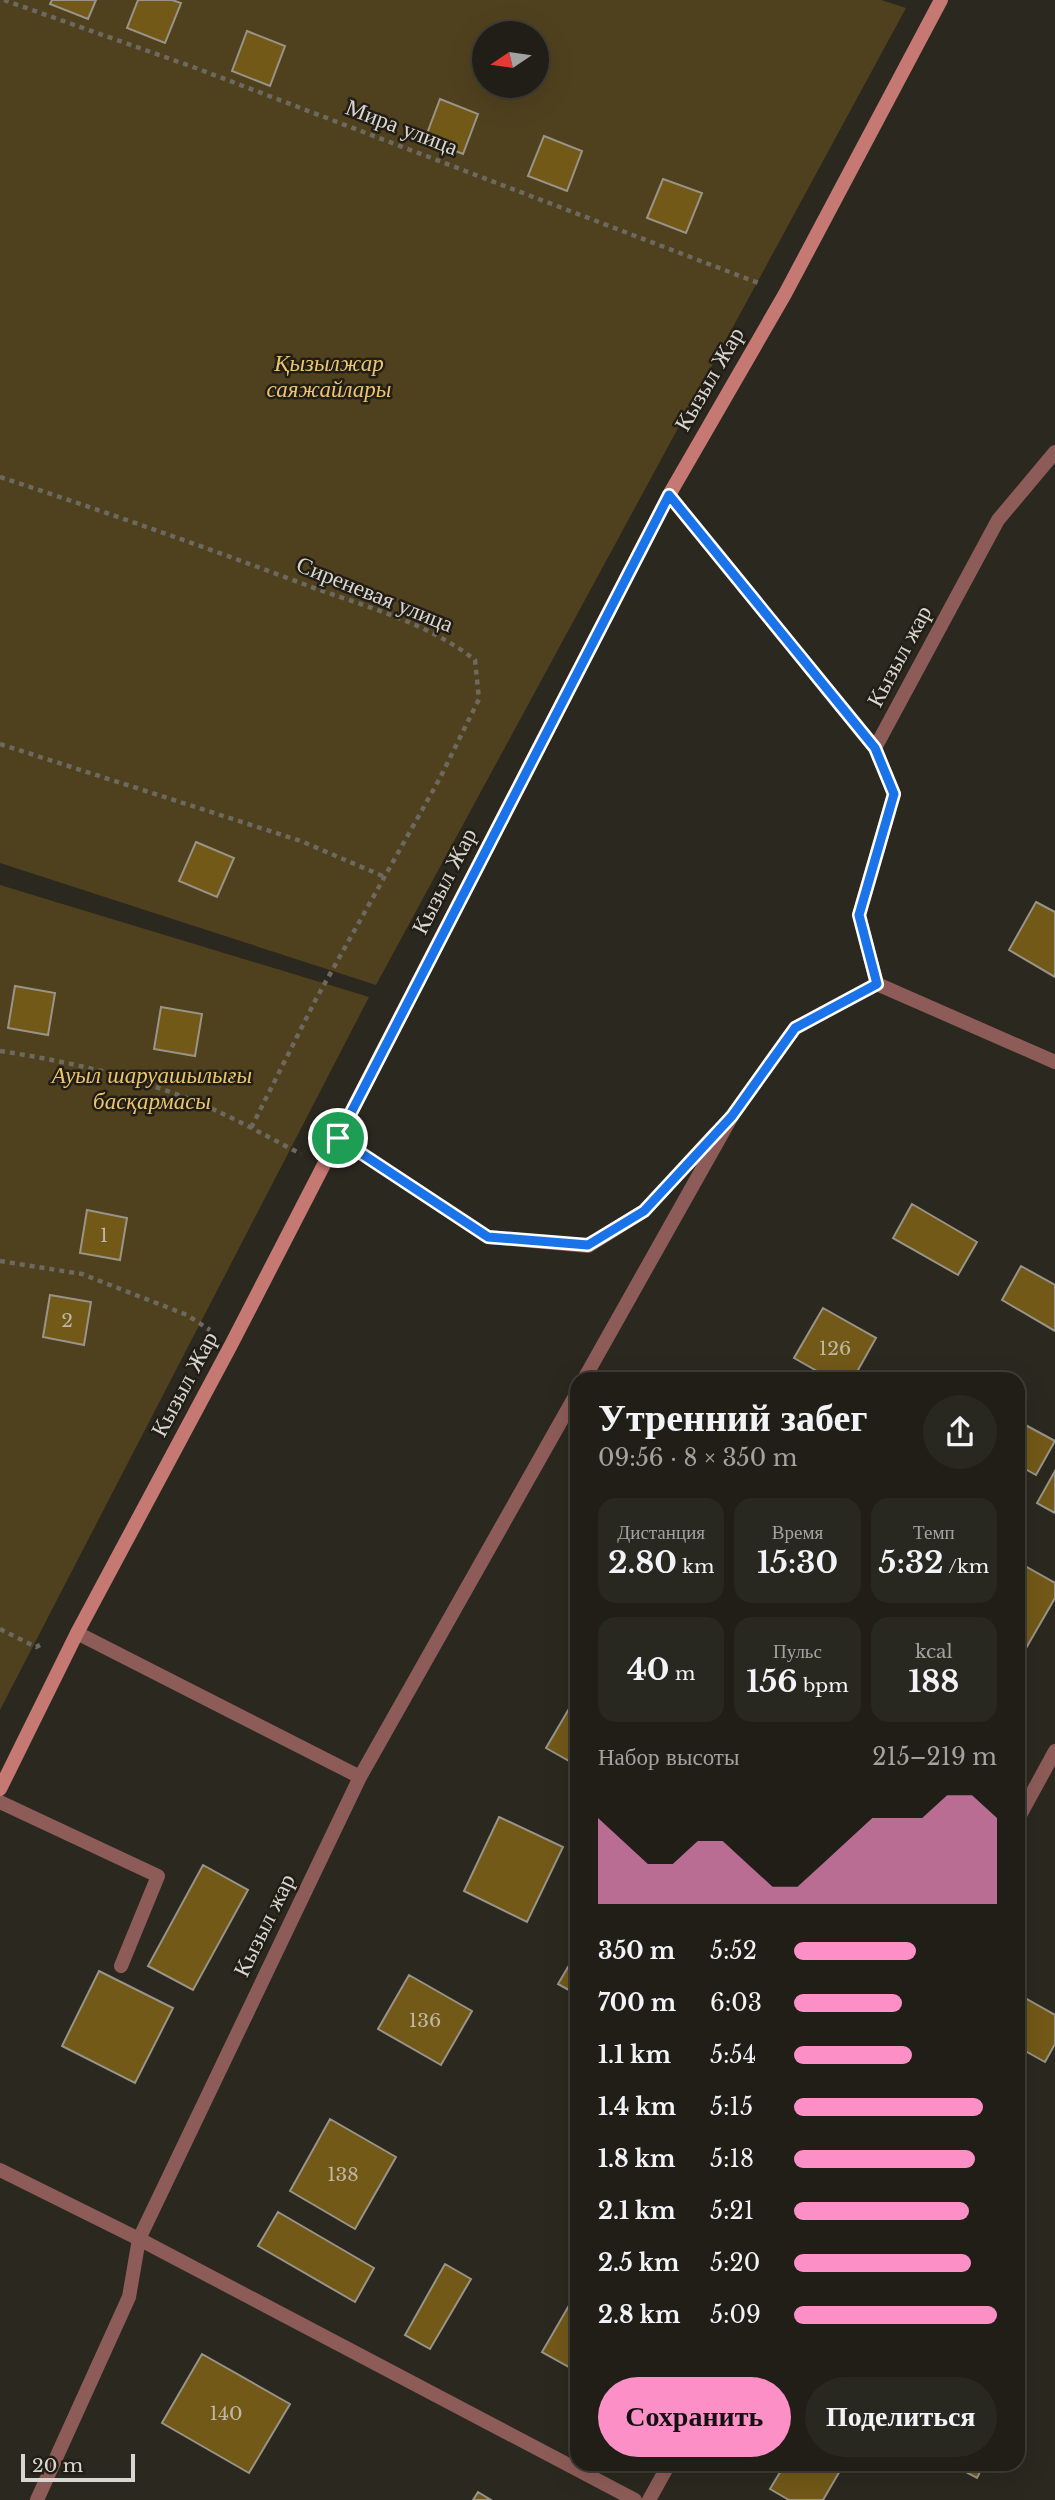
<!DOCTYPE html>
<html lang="ru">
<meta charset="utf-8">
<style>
body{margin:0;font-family:"Libre Baskerville",serif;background:#282720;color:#f1f3f6;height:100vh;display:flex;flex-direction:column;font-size:26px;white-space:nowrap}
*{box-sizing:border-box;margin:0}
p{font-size:23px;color:#a2a2a1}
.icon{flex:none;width:38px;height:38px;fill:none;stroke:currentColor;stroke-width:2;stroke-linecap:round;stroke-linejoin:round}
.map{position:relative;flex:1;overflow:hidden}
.side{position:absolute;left:570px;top:1372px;width:455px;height:1099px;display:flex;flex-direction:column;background:#201e17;border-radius:21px;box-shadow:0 7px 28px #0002,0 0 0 2px #3d3c36}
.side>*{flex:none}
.needle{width:46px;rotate:257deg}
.buttons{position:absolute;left:472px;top:21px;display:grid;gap:14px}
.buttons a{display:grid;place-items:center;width:77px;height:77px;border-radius:50%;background:#201e17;box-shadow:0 7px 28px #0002,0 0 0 2px #3d3c36;font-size:35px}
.scale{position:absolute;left:21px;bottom:18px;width:114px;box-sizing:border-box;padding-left:7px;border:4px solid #d9d6d1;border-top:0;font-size:19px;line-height:24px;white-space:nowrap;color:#d9d6d1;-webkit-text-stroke:5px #221e16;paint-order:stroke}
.pin{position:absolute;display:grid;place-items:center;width:60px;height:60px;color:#fff;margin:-30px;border:4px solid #fff;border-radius:50%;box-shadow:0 2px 7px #0007}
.round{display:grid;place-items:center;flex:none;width:74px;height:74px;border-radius:37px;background:#282720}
.headline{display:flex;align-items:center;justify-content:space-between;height:119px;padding:0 28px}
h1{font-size:38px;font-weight:700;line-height:52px}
.metrics{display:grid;grid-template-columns:repeat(3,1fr);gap:10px;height:119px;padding:7px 28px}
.metrics div{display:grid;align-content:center;border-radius:18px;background:#282720;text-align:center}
.metrics b{font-size:30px;font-weight:700}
.metrics small{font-size:19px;font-weight:400}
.metrics p{font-size:19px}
.chart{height:196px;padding:14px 28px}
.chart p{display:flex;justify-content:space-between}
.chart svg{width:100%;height:126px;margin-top:7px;fill:#fb8fc6;opacity:.7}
.button{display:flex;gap:14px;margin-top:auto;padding:14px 28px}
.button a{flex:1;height:80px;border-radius:42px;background:#fb8fc6;color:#111;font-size:28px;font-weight:700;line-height:80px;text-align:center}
.button a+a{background:#282720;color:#f1f3f6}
ul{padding:0 28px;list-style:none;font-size:23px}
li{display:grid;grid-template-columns:112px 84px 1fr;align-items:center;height:52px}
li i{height:18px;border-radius:9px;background:#fb8fc6}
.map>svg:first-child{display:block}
.green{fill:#50411e;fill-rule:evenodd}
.building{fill:#725918;stroke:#99948a;stroke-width:2}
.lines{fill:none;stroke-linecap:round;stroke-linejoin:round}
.path{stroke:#6c6961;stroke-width:4.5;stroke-dasharray:5 5;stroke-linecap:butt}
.lane{stroke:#8d5c58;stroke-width:14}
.street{stroke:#8d5c58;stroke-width:14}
.secondary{stroke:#c67873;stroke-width:14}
.route-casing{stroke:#fff;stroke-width:14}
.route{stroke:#1a73e8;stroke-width:9}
.labels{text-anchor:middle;stroke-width:5;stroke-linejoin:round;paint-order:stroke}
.number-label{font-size:19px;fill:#bfb7a3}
.street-label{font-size:23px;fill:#d9d6d1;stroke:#221e16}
.park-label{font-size:23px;font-style:italic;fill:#ebc46c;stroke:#221e16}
</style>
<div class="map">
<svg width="1055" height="2500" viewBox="0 0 1055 2500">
<rect width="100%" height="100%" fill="#2b281f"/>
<path class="green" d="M0 0H881L906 8 376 985 0 863ZM485 33H537V86H485Z
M0 885 369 997 0 1710Z"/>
<path class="building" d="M52 0H96L88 19 50 4Z
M138 0H172L181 3 165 43 127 28Z
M247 31 285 46 270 86 232 71Z
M440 99 478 114 463 154 425 139Z
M544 136 582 151 567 191 528 176Z
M663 179 702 193 686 233 647 218Z
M196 842 234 858 217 897 179 881Z
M1036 902 1055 912V977L1009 950Z
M15 986 55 993 48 1035 8 1028Z
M161 1007 202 1014 195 1056 154 1049Z
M912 1204 977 1242 958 1275 893 1238Z
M87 1210 127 1218 120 1260 80 1253Z
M1021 1266 1055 1285V1331L1002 1300Z
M50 1295 91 1302 84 1345 43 1337Z
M823 1308 876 1338 853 1379H831L794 1358Z
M1018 1421 1055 1441 1036 1475 1018 1465Z
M1055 1471V1513L1037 1503Z
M1018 1562 1055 1583V1598L1018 1662Z
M573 1702 578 1705V1766L546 1748Z
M499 1817 563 1847 527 1922 464 1891Z
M203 1865 248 1890 193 1990 148 1966Z
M578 1950V1995L558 1984Z
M99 1971 173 2008 135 2083 62 2046Z
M409 1975 472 2011 441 2065 378 2029Z
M1018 1994 1055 2015V2044L1045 2062 1018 2047Z
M330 2119 396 2157 355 2229 290 2191Z
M278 2212 374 2268 355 2302 258 2246Z
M445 2264 471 2279 430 2349 405 2335Z
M578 2290V2372L542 2352Z
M202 2354 290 2404 249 2473 162 2423Z
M785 2464H844L823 2500H789L770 2489Z
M951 2464H984L977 2478Z
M478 2492 491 2500H473Z"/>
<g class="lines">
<path class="path" d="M4 0 196 68 761 284
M0 477C103 511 205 547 306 585 363 606 427 622 475 660L479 699 440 778 316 999 251 1128
M0 744 301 841 385 877
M0 1051C66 1061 132 1076 194 1101 231 1116 266 1136 301 1154
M0 1261 82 1274 187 1315 210 1330
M0 1629 36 1647 40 1645"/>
<path class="lane" d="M669 495 875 748
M338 1138 488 1237 588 1246 644 1211 715 1134
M584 1379 732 1116 795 1028 877 984 859 915 894 794 875 748 998 520 1055 452
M77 1633 360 1777
M0 1802 158 1876 121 1966
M37 2500 129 2297 139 2239 360 1777 578 1391"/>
<path class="street" d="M877 984 1055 1062
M1018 1819 1055 1751
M0 2170 139 2239 635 2500
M649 2500 669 2464"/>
<path class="secondary" d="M0 1789 77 1633 231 1345 669 495 785 294 941 0"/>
</g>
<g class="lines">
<g class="route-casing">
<path id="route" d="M669 495 875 748 894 794 859 915 877 984 795 1028 732 1116 644 1211 588 1245 488 1237 338 1138Z"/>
</g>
<use href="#route" class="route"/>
</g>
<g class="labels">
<g class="number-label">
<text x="104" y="1242">1</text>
<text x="67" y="1327">2</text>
<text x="835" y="1355">126</text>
<text x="425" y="2027">136</text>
<text x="343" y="2181">138</text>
<text x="226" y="2420">140</text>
</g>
<g class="street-label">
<text transform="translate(402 127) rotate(21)" y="8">Мира улица</text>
<text transform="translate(709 379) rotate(-60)" y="8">Кызыл Жар</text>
<text transform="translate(375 594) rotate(22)" y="8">Сиреневая улица</text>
<text transform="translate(899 656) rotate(-62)" y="8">Кызыл жар</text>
<text transform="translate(444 881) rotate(-63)" y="8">Кызыл Жар</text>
<text transform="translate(184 1384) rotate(-62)" y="8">Кызыл Жар</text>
<text transform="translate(264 1925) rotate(-64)" y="8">Кызыл жар</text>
</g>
<g class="park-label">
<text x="329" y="371">Қызылжар<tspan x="329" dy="26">саяжайлары</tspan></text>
<text x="152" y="1083">Ауыл шаруашылығы<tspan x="152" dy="26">басқармасы</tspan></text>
</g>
</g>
</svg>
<div class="buttons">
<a><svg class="needle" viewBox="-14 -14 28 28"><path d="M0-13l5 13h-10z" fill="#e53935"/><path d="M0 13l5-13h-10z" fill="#a2a2a1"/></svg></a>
</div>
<div class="scale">20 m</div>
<div class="pin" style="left:338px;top:1138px;background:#1e9e55"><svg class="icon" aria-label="arrive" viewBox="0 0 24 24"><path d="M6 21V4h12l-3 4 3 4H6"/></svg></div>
<section class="side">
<div class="headline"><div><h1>Утренний забег</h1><p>09:56 · 8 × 350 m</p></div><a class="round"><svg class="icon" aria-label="share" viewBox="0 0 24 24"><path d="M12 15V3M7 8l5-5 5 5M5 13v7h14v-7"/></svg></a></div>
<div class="metrics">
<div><p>Дистанция</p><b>2.80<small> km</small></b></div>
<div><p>Время</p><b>15:30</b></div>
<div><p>Темп</p><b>5:32<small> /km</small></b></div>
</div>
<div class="metrics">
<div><b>40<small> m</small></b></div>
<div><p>Пульс</p><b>156<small> bpm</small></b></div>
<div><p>kcal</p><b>188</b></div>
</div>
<div class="chart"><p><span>Набор высоты</span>215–219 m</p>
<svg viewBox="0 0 160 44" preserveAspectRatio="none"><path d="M0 44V14L10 22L20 30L30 30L40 22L50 22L60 30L70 38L80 38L90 30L100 22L110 14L120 14L130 14L140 6L150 6L160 14V44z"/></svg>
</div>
<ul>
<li><b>350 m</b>5:52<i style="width:60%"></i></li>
<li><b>700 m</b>6:03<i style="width:53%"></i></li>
<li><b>1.1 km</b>5:54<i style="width:58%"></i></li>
<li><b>1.4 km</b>5:15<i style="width:93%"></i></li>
<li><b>1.8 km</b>5:18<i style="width:89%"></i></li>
<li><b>2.1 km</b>5:21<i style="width:86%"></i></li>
<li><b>2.5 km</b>5:20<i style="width:87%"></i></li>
<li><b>2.8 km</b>5:09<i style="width:100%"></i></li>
</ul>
<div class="button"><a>Сохранить</a><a>Поделиться</a></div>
</section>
</div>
